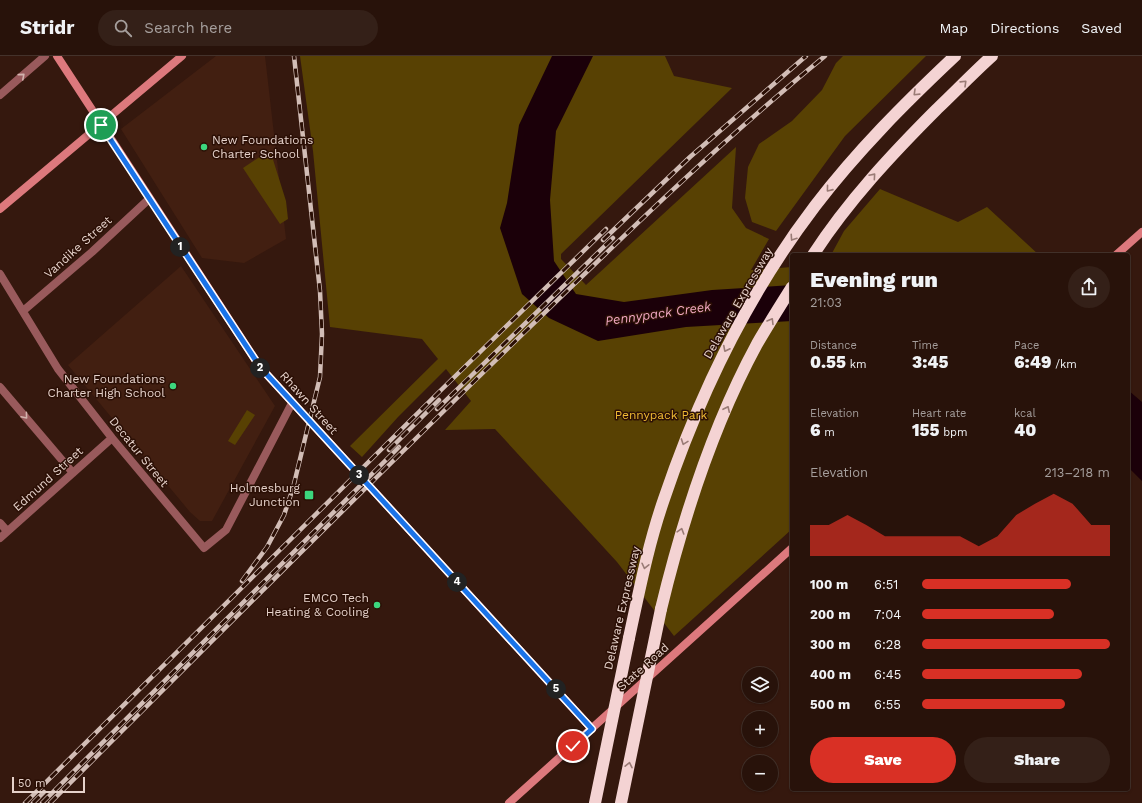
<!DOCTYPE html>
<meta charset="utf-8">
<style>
body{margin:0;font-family:"Work Sans",sans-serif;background:#342018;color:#f1f3f6;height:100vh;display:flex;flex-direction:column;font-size:15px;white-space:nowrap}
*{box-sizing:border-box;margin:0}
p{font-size:13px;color:#a59e9c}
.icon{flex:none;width:22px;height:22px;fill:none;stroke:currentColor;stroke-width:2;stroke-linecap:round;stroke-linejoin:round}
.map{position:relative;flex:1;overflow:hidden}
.side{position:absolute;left:790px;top:197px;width:340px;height:538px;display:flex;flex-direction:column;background:#28120a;border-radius:4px;box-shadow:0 1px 3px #0004,0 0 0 1px #44322b}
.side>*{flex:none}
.fabs{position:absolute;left:742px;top:611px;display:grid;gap:8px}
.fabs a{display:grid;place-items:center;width:36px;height:36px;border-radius:50%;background:#28120a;box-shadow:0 1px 3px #0004,0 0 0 1px #44322b;font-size:20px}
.scale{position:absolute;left:12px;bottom:10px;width:73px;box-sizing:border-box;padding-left:4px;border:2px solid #e5d1ca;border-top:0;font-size:11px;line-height:14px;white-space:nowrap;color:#e5d1ca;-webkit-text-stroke:3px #2b0f05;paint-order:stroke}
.pin{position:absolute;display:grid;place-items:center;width:34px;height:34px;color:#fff;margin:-17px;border:2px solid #fff;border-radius:50%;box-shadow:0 1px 4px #0007}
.km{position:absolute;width:20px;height:20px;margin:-10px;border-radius:50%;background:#222;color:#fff;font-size:11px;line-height:20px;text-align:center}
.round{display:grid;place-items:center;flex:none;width:42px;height:42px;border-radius:21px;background:#342018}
.headline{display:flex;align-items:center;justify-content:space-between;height:68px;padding:0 20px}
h1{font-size:22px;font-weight:800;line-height:30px}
.metrics{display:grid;grid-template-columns:repeat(3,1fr);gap:6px;height:68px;padding:4px 20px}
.metrics div{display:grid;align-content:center}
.metrics b{font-size:17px;font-weight:800}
.metrics small{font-size:11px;font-weight:400}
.metrics p{font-size:11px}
.chart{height:112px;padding:8px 20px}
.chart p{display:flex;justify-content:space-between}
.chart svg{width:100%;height:72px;margin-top:4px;fill:#d93025;opacity:.7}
.cta{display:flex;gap:8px;margin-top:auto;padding:8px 20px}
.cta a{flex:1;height:46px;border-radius:24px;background:#d93025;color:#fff;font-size:16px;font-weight:800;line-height:46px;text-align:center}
.cta a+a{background:#342018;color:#f1f3f6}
ul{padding:0 20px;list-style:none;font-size:13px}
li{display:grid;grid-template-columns:64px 48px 1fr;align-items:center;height:30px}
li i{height:10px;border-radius:5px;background:#d93025}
header{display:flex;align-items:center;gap:24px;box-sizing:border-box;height:56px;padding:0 20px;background:#28120a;border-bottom:1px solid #44322b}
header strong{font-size:19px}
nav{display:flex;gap:22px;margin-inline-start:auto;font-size:14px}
.search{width:280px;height:36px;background:#342018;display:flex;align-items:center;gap:10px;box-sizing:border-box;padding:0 14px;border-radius:22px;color:#a59e9c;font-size:15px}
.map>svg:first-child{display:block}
.built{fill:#421f11}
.green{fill:#584103}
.water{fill:#1b0009}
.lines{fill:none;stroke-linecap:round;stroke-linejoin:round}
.street{stroke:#995a5c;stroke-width:8}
.secondary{stroke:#dd797d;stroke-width:8}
.highway{stroke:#f4d3d3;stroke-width:12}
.rail-casing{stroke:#d2bdb6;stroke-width:4.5}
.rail{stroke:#2b0f05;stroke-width:3;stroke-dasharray:9;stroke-linecap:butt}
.highway-bridge{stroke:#f4d3d3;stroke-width:12}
.oneway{stroke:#d2b3ae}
.oneway2{stroke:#9a7b76}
.route-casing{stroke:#fff;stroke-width:8}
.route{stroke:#1a73e8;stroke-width:5}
.poi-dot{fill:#3cd77e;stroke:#2b0f05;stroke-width:1.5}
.labels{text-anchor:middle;stroke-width:3;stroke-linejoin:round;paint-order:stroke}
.poi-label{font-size:12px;fill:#e5d1ca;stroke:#2b0f05;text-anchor:end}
.street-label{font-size:12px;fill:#e5d1ca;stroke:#2b0f05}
.park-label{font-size:12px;fill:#f0bb33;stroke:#2b0f05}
.water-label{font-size:13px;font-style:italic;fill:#f1a8c3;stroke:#2b0f05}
</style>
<header>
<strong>Stridr</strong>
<div class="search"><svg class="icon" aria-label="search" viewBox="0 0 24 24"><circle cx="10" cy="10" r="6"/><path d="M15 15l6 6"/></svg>Search here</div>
<nav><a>Map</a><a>Directions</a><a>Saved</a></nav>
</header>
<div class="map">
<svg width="1142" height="747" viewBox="0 0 1142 747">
<rect width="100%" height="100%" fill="#35180e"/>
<path class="built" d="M216 0H265L286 183 244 207 202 202 121 73Z
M181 210 275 350 212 465H200L190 456 68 309Z"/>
<path class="green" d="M300 0H665L674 20 732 32 561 198V203L586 229 736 91 732 152 746 172 769 183 751 214 792 211V473L674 580 617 506 495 373 445 374 471 345 446 313 398 361 362 401 350 390 438 303 422 283 330 271 313 95Z
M843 0H926L845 80 776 175 752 166 745 142 748 111 759 88 792 65 822 34 836 7Z
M270 94 286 145 288 163 280 168 243 112Z
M880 133 958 166 987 151 1039 199H831L844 175Z
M247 354 255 359 235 389 228 385Z"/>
<path class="water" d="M552 0H593L556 75 550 144 554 205 576 238 624 246 712 234 792 229V265L686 271 598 285 549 262 522 238 500 172 507 147 519 69Z
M1128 334 1142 346V425L1128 411Z"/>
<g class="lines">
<path class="street" d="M0 39 45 0
M0 218 58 313 112 382 204 492 226 474 292 347
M23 255 92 196 149 143
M0 331 73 417
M0 467 7 475
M0 482 112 382"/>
<path class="secondary" d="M57 0 260 311 592 673
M0 153 182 0
M1116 199 1142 176
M509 747 792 492"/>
<path class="highway" d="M813 199C848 145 892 98 937 53 956 35 973 17 992 0
M661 553C683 462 712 371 757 288 768 269 780 250 792 231
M629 582C639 536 648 489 664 443 699 339 748 238 815 150 857 95 905 47 955 0"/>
<g class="rail-casing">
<path id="rail" d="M603 184 690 101 806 0
M437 353 613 182
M389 394 439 344
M242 525 267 491 284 459 293 432 320 321 322 278 320 235 294 0
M25 747 437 338 606 173
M33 747 44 736
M42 747 399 391
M50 747C198 599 345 451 495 305 603 200 709 95 825 0"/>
</g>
<use href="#rail" class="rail"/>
<path class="highway-bridge" d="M595 747 629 582
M621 747 661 553"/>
</g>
<defs><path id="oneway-chevron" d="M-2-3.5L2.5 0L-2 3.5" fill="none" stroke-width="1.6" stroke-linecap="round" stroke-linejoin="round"/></defs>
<g class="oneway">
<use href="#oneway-chevron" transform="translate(22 20) rotate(-41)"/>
<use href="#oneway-chevron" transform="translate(25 360) rotate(50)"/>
</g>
<g class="oneway2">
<use href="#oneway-chevron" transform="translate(964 27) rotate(-44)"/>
<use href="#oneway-chevron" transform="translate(916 37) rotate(136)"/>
<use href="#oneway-chevron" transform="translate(873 120) rotate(-49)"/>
<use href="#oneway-chevron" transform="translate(829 133) rotate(129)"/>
<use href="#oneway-chevron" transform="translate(793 182) rotate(124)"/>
<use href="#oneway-chevron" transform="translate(771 265) rotate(-59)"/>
<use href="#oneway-chevron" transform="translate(726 293) rotate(117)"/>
<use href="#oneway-chevron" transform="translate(727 353) rotate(-65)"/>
<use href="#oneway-chevron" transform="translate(684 386) rotate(110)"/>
<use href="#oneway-chevron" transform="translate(681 475) rotate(-73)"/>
<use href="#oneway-chevron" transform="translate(645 510) rotate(103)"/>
<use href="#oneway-chevron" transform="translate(629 709) rotate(-78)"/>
</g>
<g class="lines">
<g class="route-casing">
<path id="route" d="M101 69 260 311 592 673 573 690"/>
</g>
<use href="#route" class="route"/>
</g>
<g class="poi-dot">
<circle cx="204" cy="91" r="4"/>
<circle cx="173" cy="330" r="4"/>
<rect x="304" y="434" width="10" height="10" rx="2"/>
<circle cx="377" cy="549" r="4"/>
</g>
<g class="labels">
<g class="poi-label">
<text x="212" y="88" text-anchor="start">New Foundations<tspan x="212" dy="14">Charter School</tspan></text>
<text x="165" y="327">New Foundations<tspan x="165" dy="14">Charter High School</tspan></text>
<text x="300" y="436">Holmesburg<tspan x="300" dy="14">Junction</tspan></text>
<text x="369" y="546">EMCO Tech<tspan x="369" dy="14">Heating &amp; Cooling</tspan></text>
</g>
<g class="street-label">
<text transform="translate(78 191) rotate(-42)" y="4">Vandike Street</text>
<text transform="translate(738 247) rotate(-60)" y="4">Delaware Expressway</text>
<text transform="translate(309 347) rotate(48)" y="4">Rhawn Street</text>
<text transform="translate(139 396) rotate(51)" y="4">Decatur Street</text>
<text transform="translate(48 423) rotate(-42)" y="4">Edmund Street</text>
<text transform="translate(622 552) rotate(-77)" y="4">Delaware Expressway</text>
<text transform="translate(643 611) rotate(-42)" y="4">State Road</text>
</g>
<g class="park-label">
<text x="661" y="363">Pennypack Park</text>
</g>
<g class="water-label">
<text transform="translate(658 257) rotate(-8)" y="5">Pennypack Creek</text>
</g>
</g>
</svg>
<div class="fabs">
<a><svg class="icon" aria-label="layers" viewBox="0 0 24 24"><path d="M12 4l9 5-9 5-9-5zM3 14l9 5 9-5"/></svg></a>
<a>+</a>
<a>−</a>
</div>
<div class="scale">50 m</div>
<div class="pin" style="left:101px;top:69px;background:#1e9e55"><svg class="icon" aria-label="arrive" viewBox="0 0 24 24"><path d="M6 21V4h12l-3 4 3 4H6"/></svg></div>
<div class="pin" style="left:573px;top:690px;background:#d93025"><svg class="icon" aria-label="check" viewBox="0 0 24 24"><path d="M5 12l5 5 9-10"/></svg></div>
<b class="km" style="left:180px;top:191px">1</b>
<b class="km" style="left:260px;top:312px">2</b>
<b class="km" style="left:359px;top:419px">3</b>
<b class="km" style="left:457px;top:526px">4</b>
<b class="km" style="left:556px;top:633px">5</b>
<section class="side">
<div class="headline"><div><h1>Evening run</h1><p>21:03</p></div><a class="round"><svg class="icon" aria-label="share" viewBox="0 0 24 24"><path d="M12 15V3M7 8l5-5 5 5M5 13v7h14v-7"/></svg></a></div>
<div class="metrics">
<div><p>Distance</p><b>0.55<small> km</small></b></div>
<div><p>Time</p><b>3:45</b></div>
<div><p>Pace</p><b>6:49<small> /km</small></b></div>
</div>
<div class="metrics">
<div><p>Elevation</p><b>6<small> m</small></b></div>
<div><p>Heart rate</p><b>155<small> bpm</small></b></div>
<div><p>kcal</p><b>40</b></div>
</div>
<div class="chart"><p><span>Elevation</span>213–218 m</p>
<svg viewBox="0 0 160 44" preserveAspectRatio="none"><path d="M0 44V25L10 25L20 19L30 25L40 32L50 32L60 32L70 32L80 32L90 38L100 32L110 19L120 12L130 6L140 12L150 25L160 25V44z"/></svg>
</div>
<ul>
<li><b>100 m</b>6:51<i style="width:79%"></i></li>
<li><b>200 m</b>7:04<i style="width:70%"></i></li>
<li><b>300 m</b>6:28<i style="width:100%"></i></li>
<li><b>400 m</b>6:45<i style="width:85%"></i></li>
<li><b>500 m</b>6:55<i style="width:76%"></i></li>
</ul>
<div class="cta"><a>Save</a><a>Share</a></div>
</section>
</div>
